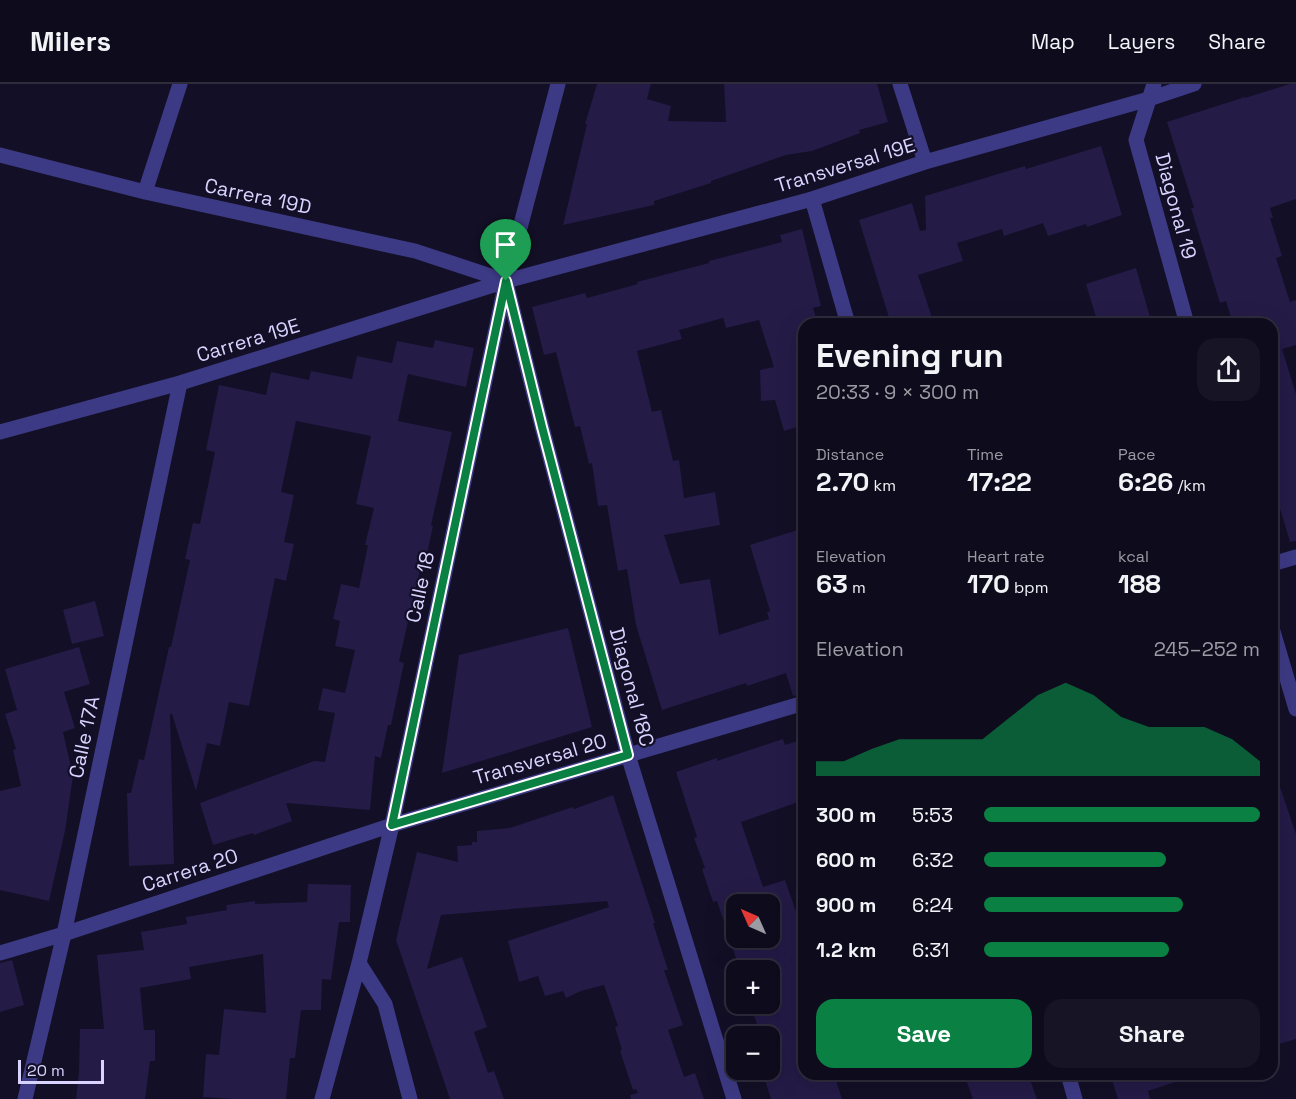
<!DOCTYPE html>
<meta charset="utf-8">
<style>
body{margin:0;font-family:"Space Grotesk",sans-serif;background:#171425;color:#f1f3f6;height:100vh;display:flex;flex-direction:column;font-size:22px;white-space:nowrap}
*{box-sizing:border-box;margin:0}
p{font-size:20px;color:#9b9ba3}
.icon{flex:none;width:33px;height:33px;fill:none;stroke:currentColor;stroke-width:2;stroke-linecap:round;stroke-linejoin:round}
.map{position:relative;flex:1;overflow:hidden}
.sheet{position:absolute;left:798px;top:234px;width:480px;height:762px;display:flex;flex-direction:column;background:#0e0b1c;border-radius:18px;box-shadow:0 6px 24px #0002,0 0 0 2px #2e2b3b}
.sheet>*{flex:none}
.needle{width:39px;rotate:315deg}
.buttons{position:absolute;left:726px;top:810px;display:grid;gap:12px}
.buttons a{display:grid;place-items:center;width:54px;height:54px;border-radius:12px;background:#0e0b1c;box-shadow:0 6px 24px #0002,0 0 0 2px #2e2b3b;font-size:30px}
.scale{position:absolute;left:18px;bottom:15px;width:86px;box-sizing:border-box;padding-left:6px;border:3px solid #d9d4ff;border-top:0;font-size:16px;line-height:21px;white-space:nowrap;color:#d9d4ff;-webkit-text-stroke:4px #130f26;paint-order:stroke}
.pin{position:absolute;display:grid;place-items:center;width:51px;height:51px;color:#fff;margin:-62px -26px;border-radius:50% 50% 50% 0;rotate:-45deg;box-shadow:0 0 6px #0007}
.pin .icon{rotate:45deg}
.round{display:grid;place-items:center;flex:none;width:63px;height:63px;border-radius:18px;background:#171425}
.headline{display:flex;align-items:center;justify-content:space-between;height:102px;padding:0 18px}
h1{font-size:33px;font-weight:600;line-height:45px}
.metrics{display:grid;grid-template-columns:repeat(3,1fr);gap:9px;height:102px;padding:6px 18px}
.metrics div{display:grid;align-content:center}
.metrics b{font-size:26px;font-weight:600}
.metrics small{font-size:16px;font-weight:400}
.metrics p{font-size:16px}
.chart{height:168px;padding:12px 18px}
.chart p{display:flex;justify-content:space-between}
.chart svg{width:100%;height:108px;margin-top:6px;fill:#0b8043;opacity:.7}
.button{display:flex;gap:12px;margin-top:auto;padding:12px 18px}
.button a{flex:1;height:69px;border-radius:18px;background:#0b8043;color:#fff;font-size:24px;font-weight:600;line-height:69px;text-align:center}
.button a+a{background:#171425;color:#f1f3f6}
ul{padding:0 18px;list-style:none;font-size:20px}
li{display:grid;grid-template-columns:96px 72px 1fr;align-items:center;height:45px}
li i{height:15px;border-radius:8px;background:#0b8043}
header{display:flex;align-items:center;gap:36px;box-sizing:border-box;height:84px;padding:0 30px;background:#0e0b1c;border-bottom:2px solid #2e2b3b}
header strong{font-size:28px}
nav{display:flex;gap:33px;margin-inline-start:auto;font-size:21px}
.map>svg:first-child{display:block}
.building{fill:#241b47;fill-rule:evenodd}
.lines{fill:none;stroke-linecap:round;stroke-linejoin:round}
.minor{stroke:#3d3a85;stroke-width:15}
.route-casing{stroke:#fff;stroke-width:12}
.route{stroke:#0b8043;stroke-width:8}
.labels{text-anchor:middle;stroke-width:4.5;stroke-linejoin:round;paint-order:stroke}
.street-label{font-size:20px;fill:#d9d4ff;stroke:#130f26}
</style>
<header>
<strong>Milers</strong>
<nav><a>Map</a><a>Layers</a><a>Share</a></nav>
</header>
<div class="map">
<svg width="1296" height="1015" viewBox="0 0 1296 1015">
<rect width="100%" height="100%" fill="#130f26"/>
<path class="building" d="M597 0H651L647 15 671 22 668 37 726 38 724 0H877L888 38 859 46 860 49 812 67 786 71 711 97V99L654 117V121L563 141 587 40H585Z
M1290 0H1296V115L1270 124 1273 134H1270L1282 172 1276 174 1290 218 1296 216V261L1282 265 1296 310V457L1290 458 1272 398V240H1233L1226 217 1220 219 1191 124H1194L1167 38 1245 13V14Z
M1101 62 1122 131 1087 143 1086 140 1048 152 1043 139 1004 152 1002 145 957 159 963 177 918 191 934 240H891L859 136 912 119 920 147 926 146 925 112 1025 82 1026 85Z
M802 145 821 222 813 224 818 240H804V341L784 347 775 316 761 317 760 286 774 283 759 236 726 244 723 234 679 246 682 255 637 267 652 328 661 326 673 377 679 376 684 414 715 408 720 441 664 451 680 500 710 495 719 551 769 535 767 528 770 527 750 461 804 444V609L793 612 786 589 747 602 746 599 662 626 636 541 627 485 618 487 607 421 598 422 592 379 589 380 580 342 575 343 556 268 544 271 532 223 585 209 587 214 638 200 637 198 709 179V177L782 158 780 151Z
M1136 184 1152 240H1098L1086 200Z
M435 256 474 264 466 303 408 290 398 337 452 348 431 441 433 442 426 474 423 473 399 577 404 579 391 641H388L381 674 375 672 370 726 286 719 292 737 254 751 253 749 213 761 200 719 314 677 325 678 335 629 318 626 323 604 345 609 355 566 335 562 340 537 333 535 341 500 359 504 368 461H365L374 424 356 420 371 352 296 337 281 408 294 411 284 458 294 460 286 497 275 494 249 622 229 618 220 662 207 659 196 707 172 630H170L174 780 129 782 127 709H131L139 675 144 676 169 563H171L190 476 185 475 193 439 200 440 215 368 206 366 219 301 266 311 271 288 309 296 311 287 352 295 357 272 392 279 397 257 433 264Z
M95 517 104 552 72 560 63 526Z
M568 544 592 643 442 689 459 571Z
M79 563 90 600 64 608 75 644 63 648 73 692 65 747 49 817 0 806V707L21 702 13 666 16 665 5 630 17 626 5 585Z
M783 655 785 661 804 655V716L741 738 763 803 785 796 804 850V990H834L842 1015H771L762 986H772L770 979V952H761L750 920H770V886H740L717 817 713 818 702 785 705 784 694 754 697 753 676 688 717 674V677ZM736 820H770V854H736Z
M1276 691 1296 750V955L1272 962V692Z
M613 711 655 839H653L668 886H664L683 941 668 946 684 993 695 989 704 1015H631L630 1011 638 1009 636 1005 633 1006 620 967 622 966 615 943 618 942 604 901 581 907 566 914 563 907 545 912 538 892 519 898 508 857 609 823 607 817 441 831 427 885 462 873 487 943 474 948 488 989 494 987 504 1015H450L396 856 417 768 458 778 457 762 472 761V758H477V747L510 744 573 723 574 725Z
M308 800 351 801 350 838H339L331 896 322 895 321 926H301L295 974H290L286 1015H234L203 1013 206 970 219 971 224 925 266 929 263 870 189 883 191 895 140 904 144 946H155V977H150L145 1015H76L79 988 80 945H104L97 871 144 866 141 848 187 840 186 833 227 826 226 821 255 817V820L307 818Z
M12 876 24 921 0 928V879Z
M964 990H1028L1037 1015H973Z
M1110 990H1187V994L1148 1007 1150 1015H1118Z"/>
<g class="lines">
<path class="minor" d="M900 0 925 78
M1154 0 1136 56 1187 240
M0 71 145 108 415 167 506 197
M145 108 180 0
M812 115 848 240
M507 202 542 343 628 671 734 1015
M0 348 180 299 506 197 812 115 925 78 1149 15 1194 0
M1272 480 1296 473
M1272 544 1296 625
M0 869 64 850 392 741 804 619
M359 879 385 920 410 1015
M1068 990 1075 1015
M25 1015 64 850 180 299
M322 1015 359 879 392 741 506 197 558 0"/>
</g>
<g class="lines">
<g class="route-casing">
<path id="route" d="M506 197 542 343 628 671 392 741Z"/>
</g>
<use href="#route" class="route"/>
</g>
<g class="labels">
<g class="street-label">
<text transform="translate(845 81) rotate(-17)" y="7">Transversal 19E</text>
<text transform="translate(258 112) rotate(12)" y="7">Carrera 19D</text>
<text transform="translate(1176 122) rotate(75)" y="7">Diagonal 19</text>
<text transform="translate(248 256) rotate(-17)" y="7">Carrera 19E</text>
<text transform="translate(420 503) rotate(-78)" y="7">Calle 18</text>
<text transform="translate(632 603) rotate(75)" y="7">Diagonal 18C</text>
<text transform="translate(84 653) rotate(-78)" y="7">Calle 17A</text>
<text transform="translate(540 675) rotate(-16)" y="7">Transversal 20</text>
<text transform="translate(190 786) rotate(-18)" y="7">Carrera 20</text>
</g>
</g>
</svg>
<div class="buttons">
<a><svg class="needle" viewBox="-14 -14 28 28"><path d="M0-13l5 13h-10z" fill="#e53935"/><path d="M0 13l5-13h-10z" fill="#9b9ba3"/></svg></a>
<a>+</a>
<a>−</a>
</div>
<div class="scale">20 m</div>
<div class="pin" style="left:506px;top:197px;background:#1e9e55"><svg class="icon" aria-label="arrive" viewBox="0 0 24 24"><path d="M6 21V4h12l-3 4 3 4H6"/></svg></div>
<section class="sheet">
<div class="headline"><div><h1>Evening run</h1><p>20:33 · 9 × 300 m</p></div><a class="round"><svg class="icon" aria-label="share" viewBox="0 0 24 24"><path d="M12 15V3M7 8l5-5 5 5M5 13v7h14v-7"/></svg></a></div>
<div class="metrics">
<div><p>Distance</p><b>2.70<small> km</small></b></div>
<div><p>Time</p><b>17:22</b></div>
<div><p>Pace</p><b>6:26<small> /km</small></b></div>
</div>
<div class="metrics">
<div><p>Elevation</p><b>63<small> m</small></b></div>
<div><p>Heart rate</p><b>170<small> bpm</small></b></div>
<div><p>kcal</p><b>188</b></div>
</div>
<div class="chart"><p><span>Elevation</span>245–252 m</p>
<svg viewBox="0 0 160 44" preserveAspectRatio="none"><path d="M0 44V38L10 38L20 33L30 29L40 29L50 29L60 29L70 20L80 11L90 6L100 11L110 20L120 24L130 24L140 24L150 29L160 38V44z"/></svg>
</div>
<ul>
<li><b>300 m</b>5:53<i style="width:100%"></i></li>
<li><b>600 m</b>6:32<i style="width:66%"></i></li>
<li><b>900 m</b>6:24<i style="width:72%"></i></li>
<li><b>1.2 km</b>6:31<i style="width:67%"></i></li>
</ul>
<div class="button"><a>Save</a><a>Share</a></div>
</section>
</div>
